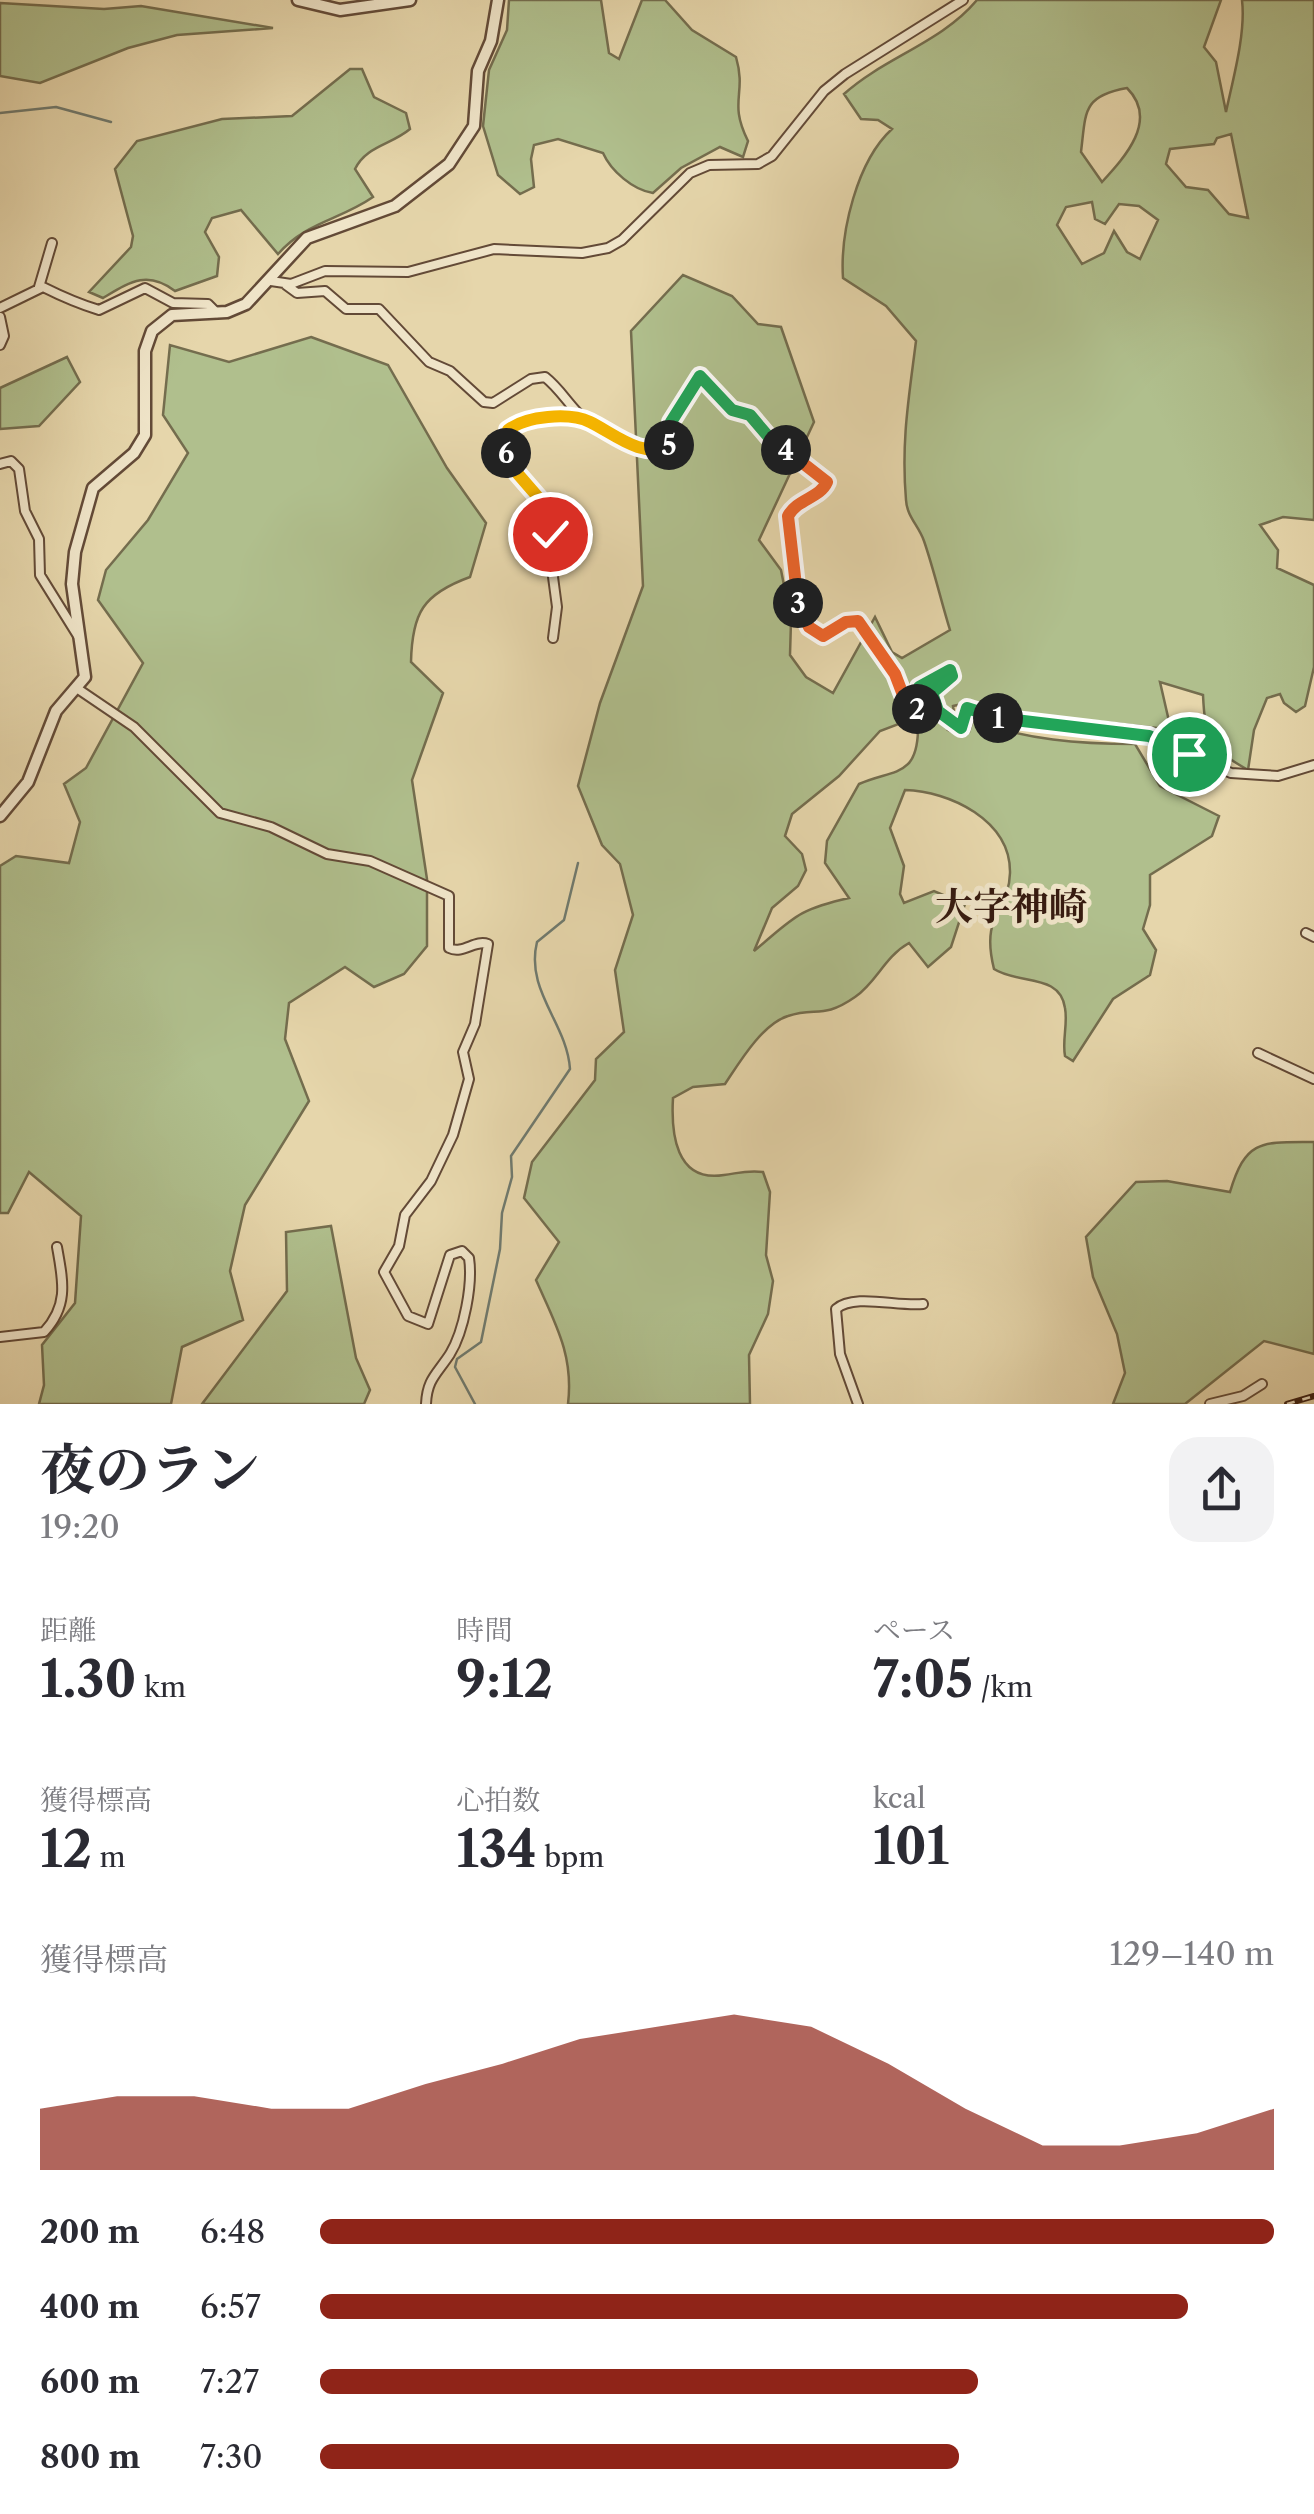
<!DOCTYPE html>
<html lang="ja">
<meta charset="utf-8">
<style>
body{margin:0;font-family:"Libre Caslon Text","Noto Serif JP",serif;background:#f2f2f3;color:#2b2b33;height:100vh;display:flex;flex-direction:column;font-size:38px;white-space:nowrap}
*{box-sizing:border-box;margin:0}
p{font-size:32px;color:#7c7c81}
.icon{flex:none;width:55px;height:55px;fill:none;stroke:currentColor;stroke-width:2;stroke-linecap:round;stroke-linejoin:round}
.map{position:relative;height:1404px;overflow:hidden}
.details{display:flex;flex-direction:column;background:#fff;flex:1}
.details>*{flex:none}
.pin{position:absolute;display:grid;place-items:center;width:85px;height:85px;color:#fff;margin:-42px;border:5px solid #fff;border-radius:50%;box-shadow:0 2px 10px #0007}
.km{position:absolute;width:50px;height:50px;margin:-25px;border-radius:50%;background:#222;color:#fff;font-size:28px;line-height:50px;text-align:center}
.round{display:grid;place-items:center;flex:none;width:105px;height:105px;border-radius:30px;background:#f2f2f3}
.summary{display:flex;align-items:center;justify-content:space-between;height:170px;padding:0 40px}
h1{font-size:55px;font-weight:700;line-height:75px}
.figures{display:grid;grid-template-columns:repeat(3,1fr);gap:15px;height:170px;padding:10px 40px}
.figures div{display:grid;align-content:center}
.figures b{font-size:50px;font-weight:700}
.figures small{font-size:28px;font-weight:400}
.figures p{font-size:28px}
.chart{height:280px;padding:20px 40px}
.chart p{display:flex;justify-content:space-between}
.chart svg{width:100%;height:180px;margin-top:10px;fill:#8f2418;opacity:.7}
ul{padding:0 40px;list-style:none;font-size:32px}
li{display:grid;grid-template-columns:160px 120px 1fr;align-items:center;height:75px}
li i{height:25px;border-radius:12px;background:#8f2418}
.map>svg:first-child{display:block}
.green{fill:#b0bf8d;stroke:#746d4e;stroke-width:2.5;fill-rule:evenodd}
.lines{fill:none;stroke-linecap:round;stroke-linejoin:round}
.stream{stroke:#707a6e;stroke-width:2.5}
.minor-casing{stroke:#634a37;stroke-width:12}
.tertiary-casing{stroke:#634a37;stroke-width:15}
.minor{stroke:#efe4c8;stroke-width:8}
.tertiary{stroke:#efe4c8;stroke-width:10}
.rail-casing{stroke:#371b10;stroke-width:6}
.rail{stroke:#efe4c8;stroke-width:2.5;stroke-dasharray:8;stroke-linecap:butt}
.split-1-casing{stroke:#fff;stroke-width:20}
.split-2-casing{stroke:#fff;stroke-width:20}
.split-3-casing{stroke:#fff;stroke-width:20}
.split-4-casing{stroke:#fff;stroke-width:20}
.split-5-casing{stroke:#fff;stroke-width:20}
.split-6-casing{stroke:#fff;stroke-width:20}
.split-7-casing{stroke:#fff;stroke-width:20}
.split-1{stroke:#22a559;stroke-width:12}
.split-2{stroke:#22a559;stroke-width:12}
.split-3{stroke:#f0652b;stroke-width:12}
.split-4{stroke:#f0652b;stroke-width:12}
.split-5{stroke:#22a559;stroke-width:12}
.split-6{stroke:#f5b400;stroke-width:12}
.split-7{stroke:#f5b400;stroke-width:12}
.labels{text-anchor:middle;stroke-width:10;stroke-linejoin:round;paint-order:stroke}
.quarter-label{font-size:38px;font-weight:bold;fill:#371b10;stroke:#efe4c8}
</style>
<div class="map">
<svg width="1314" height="1404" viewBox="0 0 1314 1404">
<rect width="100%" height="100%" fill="#e6d6ab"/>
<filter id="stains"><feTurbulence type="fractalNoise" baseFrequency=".002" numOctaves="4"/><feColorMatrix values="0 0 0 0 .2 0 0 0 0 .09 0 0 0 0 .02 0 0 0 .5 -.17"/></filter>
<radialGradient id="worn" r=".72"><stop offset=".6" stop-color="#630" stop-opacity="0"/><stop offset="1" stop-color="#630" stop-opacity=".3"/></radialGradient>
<path class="green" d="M509 0H601L609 53 619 59 642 0H665L692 30 736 57C747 95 728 101 748 141L743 157 720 147 681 168 653 193C633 190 611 171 603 153L558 139 534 145 531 159 534 187 520 194 498 175 483 126 489 70 507 30Z
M977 0H1221L1204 47 1216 62 1226 112C1233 79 1246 33 1242 0H1314V520L1283 517 1260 525 1278 550 1277 568 1314 585V667L1305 706 1296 712 1284 703 1280 694 1267 698 1254 730 1248 770C1209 748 1205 737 1203 695L1160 682 1171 730C1126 723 1082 721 1037 715 1008 712 982 697 953 706L955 718 948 730 961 736 969 732 973 720C1026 740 1079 744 1135 744L1160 786 1219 816 1212 836 1150 875V905L1143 929 1156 950 1150 975 1113 999 1073 1061 1065 1056C1062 1040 1068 1024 1065 1008 1060 973 1019 985 994 969 980 913 1009 912 1010 873 1011 820 949 791 905 790L890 828 904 866 900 894 904 903 934 891 965 904 951 947 928 967 909 943C884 957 877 982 855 997 822 1020 816 1006 788 1016 762 1024 739 1063 725 1084L693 1087 673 1098C671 1132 675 1183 724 1175 739 1173 747 1170 763 1172L770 1192 766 1255 773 1281 768 1314 749 1355 750 1404H568C574 1355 555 1323 536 1280L559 1242 524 1198 532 1162 595 1080 596 1059 624 1032 615 970 633 915 620 864 602 845 578 786 600 703 643 586 631 331 683 275 732 296 758 324 781 327 814 422 759 540 781 570 791 621 790 655 806 677 833 693 875 617 892 652 902 658 950 630C941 601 934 570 924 541 919 526 907 517 906 500 901 441 909 397 916 341L886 306 843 278C840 232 857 161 892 129L878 120 861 119 844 94C885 57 941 43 977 0ZM1127 88C1159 120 1125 157 1102 182L1081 152C1086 112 1082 96 1127 88ZM1231 134 1248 218 1229 214 1208 190 1186 187 1166 164 1170 149 1214 144 1217 138ZM1092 202 1095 219 1105 224 1119 204 1139 206 1158 220 1140 259 1127 252 1114 231 1104 253 1082 264 1057 225 1066 207ZM901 723 918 730C917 778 893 769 859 784L827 841 825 863 849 898C796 910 794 918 754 951L772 908 798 886 806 870 802 854 785 836 792 814 839 776 880 731Z
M0 3 104 9 141 6 273 28 177 35 128 48 40 83 0 76Z
M350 69H362L374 97 406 113 410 129C391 145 366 146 355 169L373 197C340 220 306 222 278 254L241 210 212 218 205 232 219 257 217 276 175 291C147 270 130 282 103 298L89 292 131 247 133 236 115 169 137 141 222 119 292 116Z
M311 337 388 365 447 468 486 523 470 577C423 594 412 613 411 662L443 693 412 780 427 879V946L404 974 374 987 345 967 289 1003 285 1039 309 1101 245 1205 230 1271 243 1320 182 1347 171 1404H39L44 1385 42 1345 75 1303 81 1216 29 1172 8 1213H0V866L16 856 69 863 80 822 64 784 86 768 143 663 98 600 106 570 148 520 188 453 163 415 170 345 229 362Z
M67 357 80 382 39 426 0 429V388Z
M1314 1142V1354L1264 1341 1185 1404H1113L1125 1373 1117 1334 1093 1277 1086 1237 1136 1182 1167 1181 1230 1192C1246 1139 1261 1142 1314 1142Z
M331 1226 356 1358 370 1390 364 1404H202L287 1291 286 1232Z"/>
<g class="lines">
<path class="stream" d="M0 113 56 107 111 122
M475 1404 455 1367 457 1359 481 1342 500 1249 502 1213 512 1177 511 1156 570 1069C567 1023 525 991 537 942L564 920 578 863"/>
<g class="minor-casing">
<path id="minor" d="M271 281 291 284 325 271 408 272 494 249 582 253 608 248 622 240 690 173 709 165 758 164 772 156 824 91 845 74 963 0
M286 285 297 293 325 291 346 309H379L429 362 450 371 484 402 493 403 531 379 545 377C559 388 567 402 579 414 599 434 633 448 661 449L671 443C675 417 683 400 697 377L706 379 732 410 750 415 771 441 826 478 824 489 798 503 788 516 798 603 809 627 823 636 846 622 857 621 895 675 911 710 918 709 919 687 950 670 953 676 932 693V702L961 728 967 708 1052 728 1149 737 1231 773 1278 776 1314 765
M39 287 52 243
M0 308 43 287C61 296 79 304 99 310L145 288 173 303 208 304 217 313
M0 317 4 336 0 345
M0 464 11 461 19 469 25 511 39 539 40 575 78 636
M553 638 557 607 549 547 551 511C539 496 523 484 513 468 477 410 555 419 587 420
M78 689 134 727 220 813 271 827 327 854 370 861 449 896V948C463 955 475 939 488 944L475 1024 463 1052 469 1079 453 1135 431 1181 405 1215 399 1246 384 1272 408 1316 428 1324 450 1255 462 1251 469 1258C473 1284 464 1331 450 1354 437 1374 427 1379 426 1404
M1306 933 1314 937
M1258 1053 1314 1079
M0 1337 44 1332C69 1305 63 1281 57 1247
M858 1404 840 1354 836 1309C854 1293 898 1307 923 1304
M1210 1404 1243 1396 1262 1384"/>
</g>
<g class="tertiary-casing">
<path id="tertiary" d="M298 0 340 10 410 0
M0 816 28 782 56 711 85 677 72 584 75 552 93 488 134 453 145 435V351L152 331 172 315 227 312 246 304 307 238 395 206 449 164 474 126 478 71 491 41 498 0"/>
</g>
<use href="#minor" class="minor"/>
<use href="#tertiary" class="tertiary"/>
<g class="rail-casing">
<path id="rail" d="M1287 1404 1314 1396"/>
</g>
<use href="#rail" class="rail"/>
</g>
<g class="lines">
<g class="split-1-casing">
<path id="split-1" d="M998 718 1149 736 1189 754"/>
</g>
<g class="split-2-casing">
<path id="split-2" d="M917 709 919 687 950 670 952 676 932 693 938 711 961 728 967 708 998 718"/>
</g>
<g class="split-3-casing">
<path id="split-3" d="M798 603 809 627 823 636 846 622 858 621 895 674 908 708 917 709"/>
</g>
<g class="split-4-casing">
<path id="split-4" d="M786 450 827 482C820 498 797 499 788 516L798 603"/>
</g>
<g class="split-5-casing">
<path id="split-5" d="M669 445 671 422 700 376 732 410 750 415 772 441 786 450"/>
</g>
<g class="split-6-casing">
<path id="split-6" d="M506 453 508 430C526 416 569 412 590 422 613 433 643 460 669 445"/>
</g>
<g class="split-7-casing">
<path id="split-7" d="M506 453 511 466 550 511V534"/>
</g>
<use href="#split-1" class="split-1"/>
<use href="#split-2" class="split-2"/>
<use href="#split-3" class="split-3"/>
<use href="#split-4" class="split-4"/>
<use href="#split-5" class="split-5"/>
<use href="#split-6" class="split-6"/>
<use href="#split-7" class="split-7"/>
</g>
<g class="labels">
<g class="quarter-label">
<text x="1011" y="920">大字神崎</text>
</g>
</g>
<rect width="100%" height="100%" filter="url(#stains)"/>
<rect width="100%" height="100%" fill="url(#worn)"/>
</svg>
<div class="pin" style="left:1189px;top:754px;background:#1e9e55"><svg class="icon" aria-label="arrive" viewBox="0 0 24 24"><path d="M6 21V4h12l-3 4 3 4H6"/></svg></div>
<div class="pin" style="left:550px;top:534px;background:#d93025"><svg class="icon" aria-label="check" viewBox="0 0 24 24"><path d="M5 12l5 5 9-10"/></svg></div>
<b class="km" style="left:998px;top:718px">1</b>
<b class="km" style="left:917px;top:709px">2</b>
<b class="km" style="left:798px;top:603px">3</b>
<b class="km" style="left:786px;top:450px">4</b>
<b class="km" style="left:669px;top:445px">5</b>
<b class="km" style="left:506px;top:453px">6</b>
</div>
<section class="details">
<div class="summary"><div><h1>夜のラン</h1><p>19:20</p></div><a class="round"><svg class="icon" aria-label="share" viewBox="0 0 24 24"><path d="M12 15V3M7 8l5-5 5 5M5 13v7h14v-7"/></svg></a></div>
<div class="figures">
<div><p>距離</p><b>1.30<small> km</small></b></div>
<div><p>時間</p><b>9:12</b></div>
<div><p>ペース</p><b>7:05<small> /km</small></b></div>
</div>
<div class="figures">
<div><p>獲得標高</p><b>12<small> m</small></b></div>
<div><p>心拍数</p><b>134<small> bpm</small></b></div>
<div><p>kcal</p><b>101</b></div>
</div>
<div class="chart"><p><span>獲得標高</span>129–140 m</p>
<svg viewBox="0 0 160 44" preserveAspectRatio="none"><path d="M0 44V29L10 26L20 26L30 29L40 29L50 23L60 18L70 12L80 9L90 6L100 9L110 18L120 29L130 38L140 38L150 35L160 29V44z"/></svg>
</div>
<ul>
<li><b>200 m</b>6:48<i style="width:100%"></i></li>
<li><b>400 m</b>6:57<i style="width:91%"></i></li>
<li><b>600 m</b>7:27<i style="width:69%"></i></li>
<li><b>800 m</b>7:30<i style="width:67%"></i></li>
</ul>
</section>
